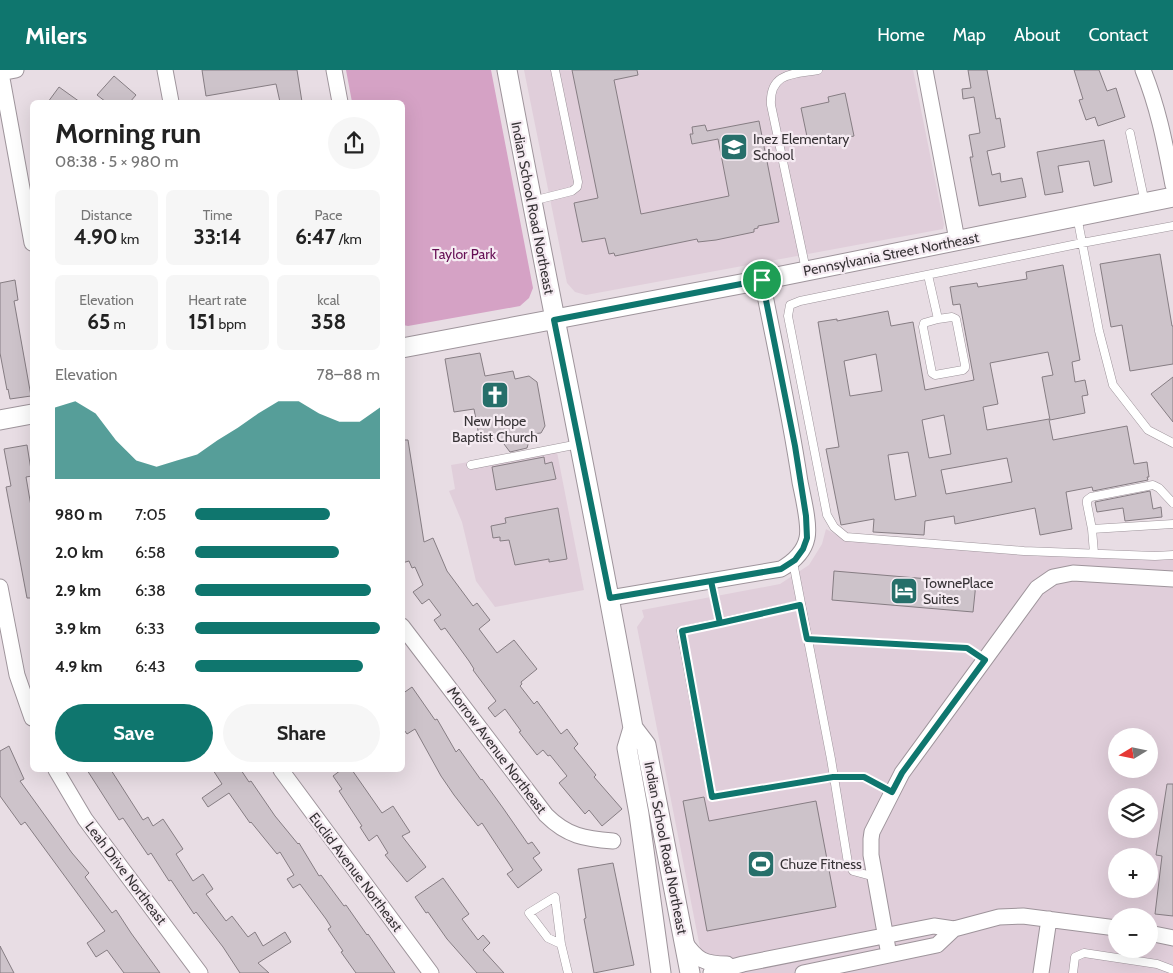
<!DOCTYPE html>
<meta charset="utf-8">
<style>
body{margin:0;font-family:Cabin,sans-serif;background:#f6f6f6;color:#222;height:100vh;display:flex;flex-direction:column;font-size:19px;white-space:nowrap}
*{box-sizing:border-box;margin:0}
p{font-size:16px;color:#767676}
.icon{flex:none;width:28px;height:28px;fill:none;stroke:currentColor;stroke-width:2;stroke-linecap:round;stroke-linejoin:round}
.map{position:relative;flex:1;overflow:hidden}
.drawer{position:absolute;left:30px;top:30px;width:375px;height:672px;display:flex;flex-direction:column;background:#fff;border-radius:8px;box-shadow:0 5px 20px #0002}
.drawer>*{flex:none}
.needle{width:32px;rotate:260deg}
.fabs{position:absolute;left:1108px;top:658px;display:grid;gap:10px}
.fabs a{display:grid;place-items:center;width:50px;height:50px;border-radius:50%;background:#fff;box-shadow:0 5px 20px #0002;font-size:25px}
.pin{position:absolute;display:grid;place-items:center;width:42px;height:42px;color:#fff;margin:-21px;border:2px solid #fff;border-radius:50%;box-shadow:0 1px 5px #0007}
.round{display:grid;place-items:center;flex:none;width:52px;height:52px;border-radius:26px;background:#f6f6f6}
.overview{display:flex;align-items:center;justify-content:space-between;height:85px;padding:0 25px}
h1{font-size:28px;font-weight:800;line-height:38px}
.metrics{display:grid;grid-template-columns:repeat(3,1fr);gap:8px;height:85px;padding:5px 25px}
.metrics div{display:grid;align-content:center;border-radius:8px;background:#f6f6f6;text-align:center}
.metrics b{font-size:21px;font-weight:800}
.metrics small{font-size:14px;font-weight:400}
.metrics p{font-size:14px}
.chart{height:140px;padding:10px 25px}
.chart p{display:flex;justify-content:space-between}
.chart svg{width:100%;height:90px;margin-top:5px;fill:#0f766e;opacity:.7}
.button{display:flex;gap:10px;margin-top:auto;padding:10px 25px}
.button a{flex:1;height:58px;border-radius:30px;background:#0f766e;color:#fff;font-size:20px;font-weight:800;line-height:58px;text-align:center}
.button a+a{background:#f6f6f6;color:#222}
ul{padding:0 25px;list-style:none;font-size:16px}
li{display:grid;grid-template-columns:80px 60px 1fr;align-items:center;height:38px}
li i{height:12px;border-radius:6px;background:#0f766e}
header{display:flex;align-items:center;gap:30px;box-sizing:border-box;height:70px;padding:0 25px;background:#0f766e;color:#fff}
header strong{font-size:24px}
nav{display:flex;gap:28px;margin-inline-start:auto;font-size:18px}
.map>svg:first-child{display:block}
.built{fill:#e0ceda;fill-rule:evenodd}
.park{fill:#d5a2c5}
.building{fill:#cdc3ca;stroke:#867d83;fill-rule:evenodd}
.lines{fill:none;stroke-linecap:round;stroke-linejoin:round}
.service-casing{stroke:#9e949b;stroke-width:9}
.minor-casing{stroke:#9e949b;stroke-width:17}
.tertiary-casing{stroke:#9e949b;stroke-width:21}
.service{stroke:#fff;stroke-width:8}
.minor{stroke:#fff;stroke-width:15}
.tertiary{stroke:#fff;stroke-width:19}
.route-casing{stroke:#fff;stroke-width:10}
.route{stroke:#0f766e;stroke-width:6}
.labels{text-anchor:middle;stroke-width:4.5;stroke-linejoin:round;paint-order:stroke}
.poi-label{font-size:14px;fill:#373336;stroke:#f5ebf2;text-anchor:start}
.street-label{font-size:14px;fill:#373336;stroke:#f5ebf2}
.park-label{font-size:14px;fill:#650e54;stroke:#f5ebf2}
</style>
<header>
<strong>Milers</strong>
<nav><a>Home</a><a>Map</a><a>About</a><a>Contact</a></nav>
</header>
<div class="map">
<svg width="1173" height="903" viewBox="0 0 1173 903">
<rect width="100%" height="100%" fill="#e8dde4"/>
<path class="built" d="M524 0H913L944 154 943 159 586 225 575 222 567 213Z
M556 377 584 520 495 537 476 511 462 452 449 421 455 419 451 395Z
M826 459 848 471 1155 490 1173 488V903H705L637 557 644 547 642 540 780 514 809 495 822 474ZM1116 666H1149V699H1116ZM1116 726H1149V759H1116ZM1116 786H1149V819H1116ZM1116 846H1149V879H1116Z"/>
<path class="park" d="M346 0H491L533 218 529 228 520 236 408 256 403 255 402 32H352Z"/>
<path class="building" d="M202 0H297L302 32H280L276 14 206 26Z
M572 0H637L638 5 614 10 641 144 729 126 718 69 692 74 690 64H693L692 57 705 55 707 61 759 51 779 152 758 156V158L754 159V162L716 170 698 172 697 169 615 186 614 183 609 184 605 168 582 172 574 133 598 128Z
M968 0H987L996 49 1000 48 1005 77 987 81 992 105 1000 103 1001 112 1022 108 1026 127 979 136 970 87H973L969 65 980 63 974 27 963 29 962 19 971 18Z
M1074 0H1099L1107 21 1116 18 1125 47 1098 56 1095 47 1086 50 1079 30 1083 29Z
M114 6 136 25 130 32H106L97 25Z
M59 17 80 32H48Z
M845 23 854 66 809 76 801 38 829 32 828 27Z
M1104 70 1112 112 1094 116 1089 91 1058 96 1063 122 1045 125 1037 82Z
M1160 184 1172 256H1173V294L1130 301 1122 255 1111 257 1100 194Z
M1063 195 1080 290 1072 292 1075 312 1085 310 1088 325 1082 326 1085 343 1050 350 1042 307 1053 305 1048 282 990 293 998 334 983 337 987 360 1049 349 1053 370 1127 356 1134 394 1147 392 1149 407H1147L1148 410 1093 421 1092 417 1066 422 1072 459 1040 465 1035 438 955 454 954 446 925 451 924 465 873 462 874 449 841 455 826 379 839 377 818 252 837 249V251L888 241 891 256 913 252 925 320 974 310 960 234 953 235 950 217 977 213 978 217 1027 209 1026 202ZM876 284 882 321 850 326 844 291ZM944 345 951 384 929 388 922 350ZM908 382 916 426 895 430 888 385ZM1007 388 1012 412 946 424 941 400Z
M15 210 18 230 14 231 31 326 10 329 8 319 7 320 0 283V213Z
M480 283 485 306 513 301 515 309 529 306 537 312 545 356 541 363 531 364 527 378 510 382 498 366 493 372 491 369 480 371 474 339 454 342 445 289Z
M1173 307V352L1151 324Z
M402 370H408L424 472 433 468 447 501 473 536 477 533 490 550 479 559 497 583 514 570 537 599 521 612 522 614 520 616 534 634 537 631 561 664 567 659 578 674 574 678 596 705 594 707 622 739 602 756 589 740 585 744 559 713 567 706 550 685 548 686 543 680 537 685 519 662 521 661 505 639 495 647 488 638 496 631 473 600 474 599 469 591 445 558 441 560 434 550 441 545 429 529 422 534 413 522 423 515 415 497 412 498 409 491 402 493Z
M27 375 32 406 26 407 32 442V528H27L6 417 11 416 4 379Z
M544 387 545 394 552 392 556 409 496 420 492 397Z
M1150 421 1153 439 1161 437 1162 447 1125 451 1123 438 1097 442 1095 432Z
M558 438 567 489 549 492V489L515 495 509 470 500 471V467L493 468 491 456 506 453 505 448Z
M834 501 976 513 973 542 832 530Z
M412 617 435 650 437 649 456 682 459 679 481 710 482 709 503 738 528 774 532 772 540 783 533 788 542 800 518 818 507 804 513 800 482 753 478 756 454 725 441 706 415 659 407 664 402 657V624Z
M9 676 24 709 20 711 72 783 89 803 85 807 112 843 116 840 131 863 160 903H124L107 880 96 887 87 873 105 861 25 752 21 755 0 726V681Z
M87 700H111L143 750 148 747 153 756 163 749 183 779 176 784 193 811 203 804 213 819 206 824 226 851 232 846 248 867 255 862 263 876 285 862 291 872 258 893 269 903H240L223 877 196 842 194 844 171 810 169 811 151 783 148 785 123 748 119 750Z
M213 700H241L249 712 251 711 275 746 298 774 299 773 319 806 321 805 344 836 346 835 367 865 368 864 395 903H356L341 882 343 881 328 859 331 857 326 849 300 814 293 818 287 809 294 805 280 782 277 784 251 752 250 753 229 723 208 737 202 728 222 714Z
M341 700H352L382 743 393 736 410 762 402 766 426 797 407 812 385 785 388 783 377 765 369 771 360 757 362 756 339 721 342 719 333 706Z
M1167 714H1173V846L1155 844 1162 786 1156 785Z
M704 727 709 751 816 731 836 837 707 861 683 731Z
M613 793 634 895 594 903 584 849 586 848 578 799Z
M443 808 469 844 462 849 478 870 483 865 490 873 483 880 504 903H477L447 869 428 842 426 843 415 827Z
M0 876 14 903H0Z"/>
<g class="lines">
<g class="service-casing">
<path id="service" d="M1130 63 1145 133
M532 131 572 121 577 117 578 112 555 0
M1077 146 1099 261 1113 315 1148 360 1173 373
M1173 156 1082 173 800 231 790 235 788 246 827 445 834 457 846 467 1024 481 1155 486 1173 485
M806 200 771 35C769 2 794 4 818 0
M928 205 938 249 924 253 923 257 932 303 935 305 963 300 965 298V295L956 249 952 247 938 249
M471 395 579 374
M1092 459 1087 434V430L1091 427 1153 415 1159 418 1173 433
M1094 483 1092 459 1173 454
M793 492 831 689 848 793 853 801 875 807
M711 511 720 553
M800 535 681 561 712 727 833 707H864L892 722
M807 569 967 578 985 590
M561 874 548 868 529 843 555 827 561 874 568 903
M1073 903 1075 887 1084 883 1157 894 1173 900"/>
</g>
<g class="minor-casing">
<path id="minor" d="M165 0 171 32
M334 0 340 32
M925 0 957 170
M1143 0C1159 40 1165 74 1173 115
M0 3 16 0
M1 3 32 173
M0 517 17 605 32 648
M610 528 781 499C793 492 804 483 807 468 810 455 803 427 800 412 790 344 775 277 762 210
M402 556 546 745C567 766 585 769 613 771
M56 700 85 749 200 903
M281 700 431 903
M1149 863 1173 868
M684 871C697 890 704 894 727 894
M889 885 871 785V769L872 762 902 703 1037 518 1053 507 1073 503 1173 509
M711 903 743 894 934 856 954 859 999 847 1023 846 1116 858
M803 903 937 875 954 859
M1041 903 1049 849"/>
</g>
<g class="tertiary-casing">
<path id="tertiary" d="M507 0C548 220 594 438 633 658L627 678 639 744 661 903
M402 278 762 210 1173 127
M0 350 32 344
M633 658 646 675 690 903"/>
</g>
<use href="#service" class="service"/>
<use href="#minor" class="minor"/>
<use href="#tertiary" class="tertiary"/>
</g>
<g class="lines">
<g class="route-casing">
<path id="route" d="M762 210 795 376 806 446 807 468 803 479 795 490 781 499 711 511 720 553 682 561 712 727 833 707H864L892 722 902 703 985 590 967 578 807 569 800 535 720 553 711 511 610 528 554 250 762 210"/>
</g>
<use href="#route" class="route"/>
</g>
<defs>
<g id="school-square" transform="scale(1.4375)"><rect x="-9" y="-9" width="18" height="18" rx="4" fill="#266f6a" stroke="#f5ebf2"/><path d="M0-5L7-2L0 1L-7-2ZM-4 1L0 2.5L4 1V4Q0 6-4 4Z" fill="#fff"/></g>
<g id="church-square" transform="scale(1.4375)"><rect x="-9" y="-9" width="18" height="18" rx="4" fill="#266f6a" stroke="#f5ebf2"/><path d="M-1.2-6h2.4v3.5h3.3v2.4h-3.3V6h-2.4V-.1h-3.3v-2.4h3.3Z" fill="#fff"/></g>
<g id="hotel-square" transform="scale(1.4375)"><rect x="-9" y="-9" width="18" height="18" rx="4" fill="#266f6a" stroke="#f5ebf2"/><path d="M-6-4.5h1.5V1H6V5H4.5V3h-9V5H-6ZM-4 0a1.8 1.8 0 1 1 3.6 0ZM.5 0V-2.5h3Q6-2.5 6 0Z" fill="#fff"/></g>
<g id="stadium-square" transform="scale(1.4375)"><rect x="-9" y="-9" width="18" height="18" rx="4" fill="#266f6a" stroke="#f5ebf2"/><path d="M0-5a6.5 5 0 1 0 0 10a6.5 5 0 1 0 0-10ZM-3.5-1.8h7v3.6h-7Z" fill="#fff"/></g>
</defs>
<g fill-rule="evenodd">
<use href="#school-square" x="734" y="77"/>
<use href="#church-square" x="495" y="325"/>
<use href="#hotel-square" x="904" y="521"/>
<use href="#stadium-square" x="761" y="794"/>
</g>
<g class="labels">
<g class="poi-label">
<text x="753" y="74">Inez Elementary<tspan x="753" dy="16">School</tspan></text>
<text x="495" y="356" text-anchor="middle">New Hope<tspan x="495" dy="16">Baptist Church</tspan></text>
<text x="923" y="518">TownePlace<tspan x="923" dy="16">Suites</tspan></text>
<text x="780" y="799">Chuze Fitness</text>
</g>
<g class="street-label">
<text transform="translate(533 138) rotate(79)" y="5">Indian School Road Northeast</text>
<text transform="translate(891 184) rotate(-11)" y="5">Pennsylvania Street Northeast</text>
<text transform="translate(497 680) rotate(53)" y="5">Morrow Avenue Northeast</text>
<text transform="translate(666 778) rotate(79)" y="5">Indian School Road Northeast</text>
<text transform="translate(356 802) rotate(53)" y="5">Euclid Avenue Northeast</text>
<text transform="translate(126 803) rotate(53)" y="5">Leah Drive Northeast</text>
</g>
<g class="park-label">
<text x="464" y="189">Taylor Park</text>
</g>
</g>
</svg>
<div class="fabs">
<a><svg class="needle" viewBox="-14 -14 28 28"><path d="M0-13l5 13h-10z" fill="#e53935"/><path d="M0 13l5-13h-10z" fill="#767676"/></svg></a>
<a><svg class="icon" aria-label="layers" viewBox="0 0 24 24"><path d="M12 4l9 5-9 5-9-5zM3 14l9 5 9-5"/></svg></a>
<a>+</a>
<a>−</a>
</div>
<div class="pin" style="left:762px;top:210px;background:#1e9e55"><svg class="icon" aria-label="arrive" viewBox="0 0 24 24"><path d="M6 21V4h12l-3 4 3 4H6"/></svg></div>
<section class="drawer">
<div class="overview"><div><h1>Morning run</h1><p>08:38 · 5 × 980 m</p></div><a class="round"><svg class="icon" aria-label="share" viewBox="0 0 24 24"><path d="M12 15V3M7 8l5-5 5 5M5 13v7h14v-7"/></svg></a></div>
<div class="metrics">
<div><p>Distance</p><b>4.90<small> km</small></b></div>
<div><p>Time</p><b>33:14</b></div>
<div><p>Pace</p><b>6:47<small> /km</small></b></div>
</div>
<div class="metrics">
<div><p>Elevation</p><b>65<small> m</small></b></div>
<div><p>Heart rate</p><b>151<small> bpm</small></b></div>
<div><p>kcal</p><b>358</b></div>
</div>
<div class="chart"><p><span>Elevation</span>78–88 m</p>
<svg viewBox="0 0 160 44" preserveAspectRatio="none"><path d="M0 44V9L10 6L20 12L30 25L40 35L50 38L60 35L70 32L80 25L90 19L100 12L110 6L120 6L130 12L140 16L150 16L160 9V44z"/></svg>
</div>
<ul>
<li><b>980 m</b>7:05<i style="width:73%"></i></li>
<li><b>2.0 km</b>6:58<i style="width:78%"></i></li>
<li><b>2.9 km</b>6:38<i style="width:95%"></i></li>
<li><b>3.9 km</b>6:33<i style="width:100%"></i></li>
<li><b>4.9 km</b>6:43<i style="width:91%"></i></li>
</ul>
<div class="button"><a>Save</a><a>Share</a></div>
</section>
</div>
